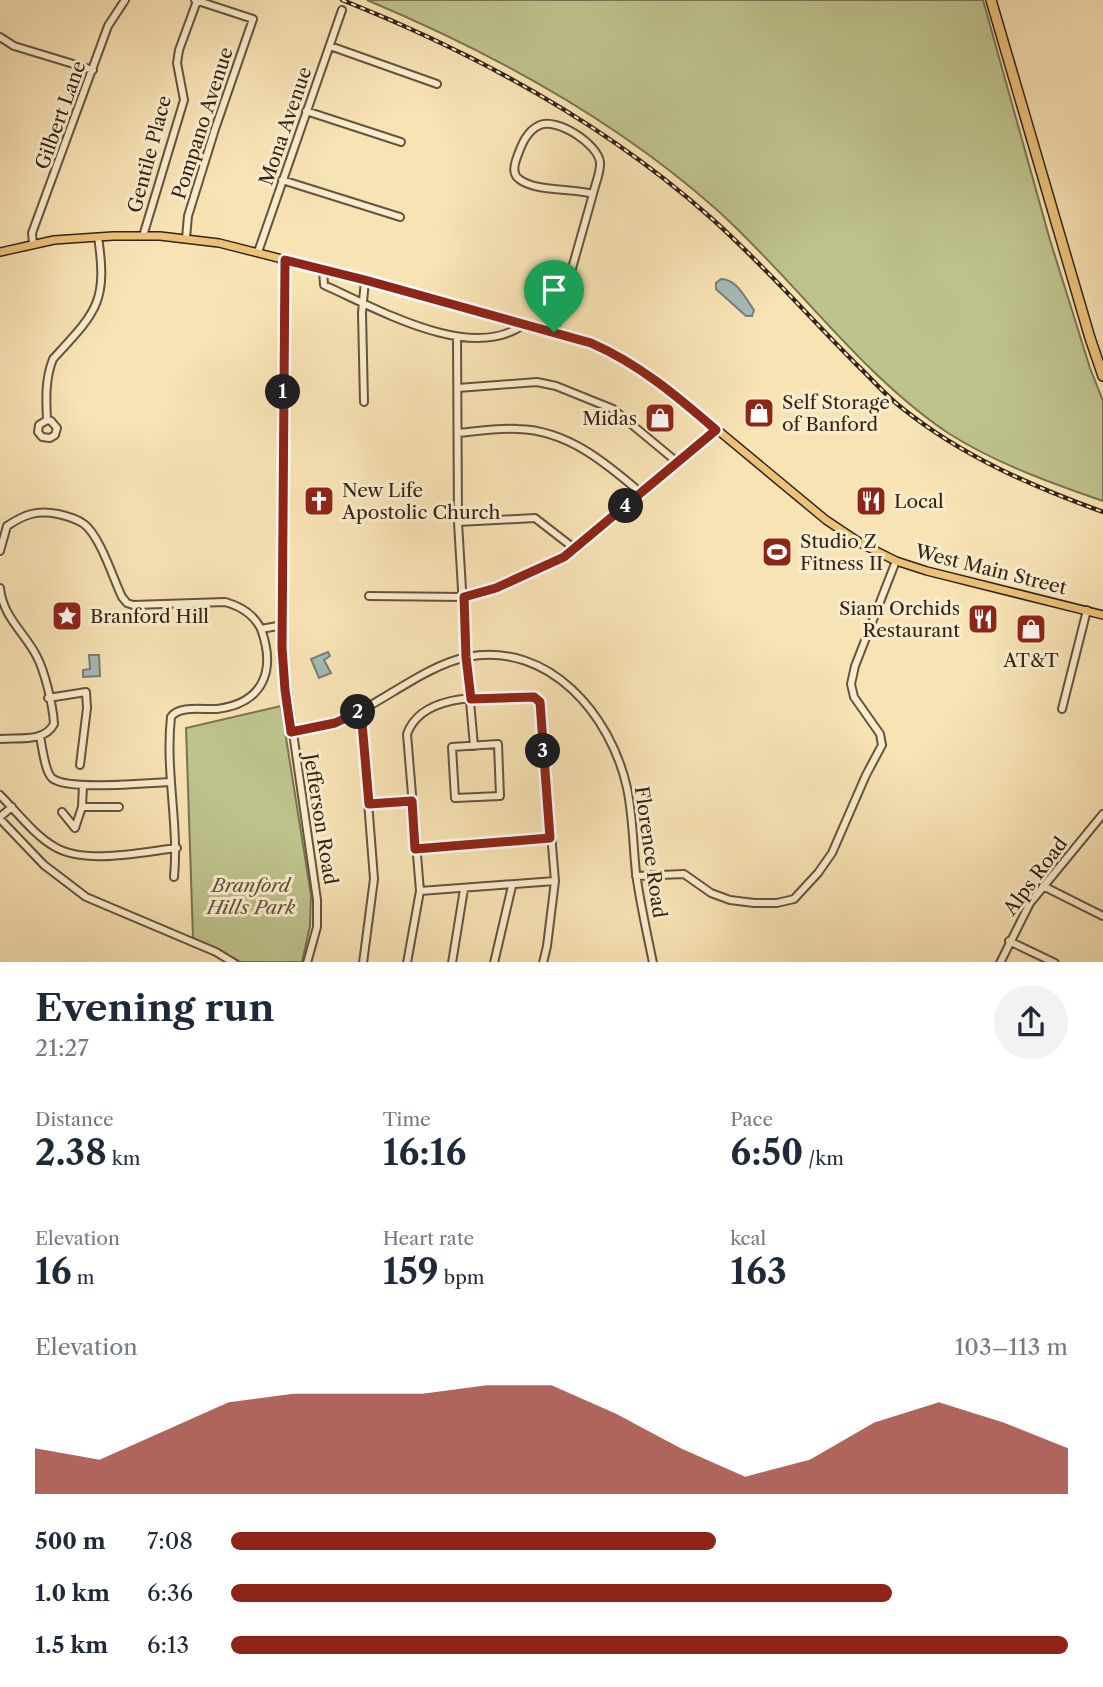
<!DOCTYPE html>
<meta charset="utf-8">
<style>
body{margin:0;font-family:"Libre Caslon Text",serif;background:#f2f2f3;color:#1f2937;height:100vh;display:flex;flex-direction:column;font-size:26px;white-space:nowrap}
*{box-sizing:border-box;margin:0}
p{font-size:23px;color:#747a83}
.icon{flex:none;width:38px;height:38px;fill:none;stroke:currentColor;stroke-width:2;stroke-linecap:round;stroke-linejoin:round}
.map{position:relative;height:962px;overflow:hidden}
.sheet{display:flex;flex-direction:column;background:#fff;flex:1}
.sheet>*{flex:none}
.pin{position:absolute;display:grid;place-items:center;width:60px;height:60px;color:#fff;margin:-72px -30px;border-radius:50% 50% 50% 0;rotate:-45deg;box-shadow:0 0 7px #0007}
.pin .icon{rotate:45deg}
.km{position:absolute;width:35px;height:35px;margin:-18px;border-radius:50%;background:#222;color:#fff;font-size:19px;line-height:35px;text-align:center}
.round{display:grid;place-items:center;flex:none;width:74px;height:74px;border-radius:37px;background:#f2f2f3}
.head{display:flex;align-items:center;justify-content:space-between;height:119px;padding:0 35px}
h1{font-size:38px;font-weight:700;line-height:52px}
.stats{display:grid;grid-template-columns:repeat(3,1fr);gap:10px;height:119px;padding:7px 35px}
.stats div{display:grid;align-content:center}
.stats b{font-size:35px;font-weight:700}
.stats small{font-size:19px;font-weight:400}
.stats p{font-size:19px}
.chart{height:196px;padding:14px 35px}
.chart p{display:flex;justify-content:space-between}
.chart svg{width:100%;height:126px;margin-top:7px;fill:#8f2418;opacity:.7}
ul{padding:0 35px;list-style:none;font-size:23px}
li{display:grid;grid-template-columns:112px 84px 1fr;align-items:center;height:52px}
li i{height:18px;border-radius:9px;background:#8f2418}
.map>svg:first-child{display:block}
.green{fill:#bec38c;stroke:#7a7352;stroke-width:2}
.water{fill:#a3bbb9;stroke:#777e78;stroke-width:2}
.lines{fill:none;stroke-linecap:round;stroke-linejoin:round}
.minor-casing{stroke:#66533e;stroke-width:10}
.major-casing{stroke:#352317;stroke-width:10}
.highway-casing{stroke:#352317;stroke-width:12}
.minor{stroke:#faedce;stroke-width:6}
.major{stroke:#ecc27a;stroke-width:7}
.highway{stroke:#ecc27a;stroke-width:9}
.rail-casing{stroke:#352317;stroke-width:4.5}
.rail{stroke:#faedce;stroke-width:2;stroke-dasharray:5;stroke-linecap:butt}
.route-casing{stroke:#fff;stroke-width:14}
.route{stroke:#8f2418;stroke-width:9}
.labels{text-anchor:middle;stroke-width:6;stroke-linejoin:round;paint-order:stroke}
.street-label{font-size:19px;fill:#352317;stroke:#faedce}
.poi-label{font-size:19px;fill:#352317;stroke:#faedce;text-anchor:start}
.park-label{font-size:19px;font-style:italic;fill:#5e533a;stroke:#faedce}
</style>
<div class="map">
<svg width="1103" height="963" viewBox="0 0 1103 963">
<rect width="100%" height="100%" fill="#f8e3b4"/>
<filter id="stains"><feTurbulence type="fractalNoise" baseFrequency=".00286" numOctaves="4"/><feColorMatrix values="0 0 0 0 .2 0 0 0 0 .09 0 0 0 0 .02 0 0 0 .5 -.17"/></filter>
<radialGradient id="worn" r=".72"><stop offset=".6" stop-color="#630" stop-opacity="0"/><stop offset="1" stop-color="#630" stop-opacity=".3"/></radialGradient>
<path class="green" d="M367 0H983L1050 240 1090 368 1103 401V501C1051 483 995 463 948 433 860 374 795 280 716 209 615 119 491 52 367 0Z
M281 706 311 895 310 926 302 962H241L193 938 186 728Z"/>
<path class="water" d="M721 279C737 279 745 298 754 310L752 316H746L716 289V283Z
M328 652 330 656 324 660 331 673 319 678 311 659Z
M89 655H99L100 676 83 677V670L90 669Z"/>
<g class="lines">
<g class="minor-casing">
<path id="minor" d="M0 37 14 46 93 70
M330 46 437 84
M306 111 401 142
M282 180 400 217
M143 236 184 100 177 63 179 50 197 1
M186 238 188 216 215 129 253 19 195 0
M33 244 32 233 108 26 125 0
M258 252 342 10
M285 260 283 663 317 900V927L307 963
M323 269 324 285C376 308 472 364 524 324
M554 332 593 194C573 188 535 192 519 179 512 174 514 166 516 160 521 146 526 131 540 125 557 118 597 143 600 162 601 172 595 184 593 194
M457 337 458 522 466 657 474 746
M458 388 537 382 556 386 613 409 677 462
M364 402 362 313 365 280
M47 420 39 425 38 432 42 437 50 438 55 435 57 428 51 421 47 420C46 399 45 379 53 359 96 312 108 303 98 237
M458 433C478 431 498 428 518 429 567 430 606 463 641 493
M458 522 535 518 575 549
M0 551 7 526C25 514 37 510 58 514 67 516 77 519 84 524 100 536 113 578 122 597L127 603 133 605 225 602C240 606 254 615 261 629L283 625
M0 588C3 617 24 632 36 655 45 671 53 706 54 724 44 743 18 737 0 739
M369 596 464 597 496 588 558 561 613 518 716 430
M48 698 86 692 87 708 80 765
M1062 709 1087 610
M361 711 374 879 363 963
M291 732C317 728 340 722 362 710 394 693 432 664 467 657 549 641 611 715 627 788 633 816 633 845 636 873 640 903 647 933 653 963
M40 736C42 746 45 772 52 778 66 791 149 783 171 782
M498 744 500 796 455 798 452 747Z
M0 795C17 812 34 835 55 847 86 865 142 852 177 848
M369 805 412 801
M82 807H119
M62 812 75 828 82 807 83 785
M0 817 12 807
M0 819 44 865 86 897 216 952 234 963
M415 849 550 838
M636 876 684 874 711 893 730 900 754 903H777L794 899 818 873 832 853 866 775 882 745 880 734 854 697 851 684 855 666 896 561
M174 877C179 824 165 771 171 717 179 705 204 710 217 709 264 703 276 670 261 629
M1043 886 1103 916
M420 891 555 881
M1009 941 1055 963
M407 963 420 891 407 734C423 689 495 698 534 697L540 702 555 881 547 946 543 963
M452 963 464 889
M494 963 512 886
M1000 963 1030 903 1103 814"/>
</g>
<g class="major-casing">
<path id="major" d="M0 252 54 240 113 236H160L219 243 365 280 581 340 625 359 656 379 826 520 862 544 896 561 927 571 1103 615"/>
</g>
<g class="highway-casing">
<path id="highway" d="M991 0 1090 338 1103 376"/>
</g>
<use href="#minor" class="minor"/>
<use href="#major" class="major"/>
<use href="#highway" class="highway"/>
<g class="rail-casing">
<path id="rail" d="M342 0C473 52 604 123 710 217 762 263 807 315 856 364 871 378 885 395 902 408 962 456 1031 486 1103 512"/>
</g>
<use href="#rail" class="rail"/>
</g>
<g class="lines">
<g class="route-casing">
<path id="route" d="M285 260 365 280 591 343C639 364 677 396 716 430L564 557 496 588 464 597 466 657 471 699 534 697 540 702 550 838 415 849 412 801 369 804 361 711 335 723 291 732 285 690 282 648Z"/>
</g>
<use href="#route" class="route"/>
</g>
<defs>
<g id="shop-square" transform="scale(1.575)"><rect x="-9" y="-9" width="18" height="18" rx="4" fill="#8f2418" stroke="#faedce"/><path d="M-5-2.5h2.3a2.7 3.5 0 0 1 5.4 0H5L5.5 6h-11ZM-1.5-2.5h3a1.5 2.3 0 0 0-3 0Z" fill="#fff"/></g>
<g id="church-square" transform="scale(1.575)"><rect x="-9" y="-9" width="18" height="18" rx="4" fill="#8f2418" stroke="#faedce"/><path d="M-1.2-6h2.4v3.5h3.3v2.4h-3.3V6h-2.4V-.1h-3.3v-2.4h3.3Z" fill="#fff"/></g>
<g id="restaurant-square" transform="scale(1.575)"><rect x="-9" y="-9" width="18" height="18" rx="4" fill="#8f2418" stroke="#faedce"/><path d="M-5-6h1v4h1v-4h1v4h1v-4h1v5L-1.5 .5V6h-2V.5L-5-1ZM5-6V6H3V1.5H1.5Q1.5-4 5-6Z" fill="#fff"/></g>
<g id="stadium-square" transform="scale(1.575)"><rect x="-9" y="-9" width="18" height="18" rx="4" fill="#8f2418" stroke="#faedce"/><path d="M0-5a6.5 5 0 1 0 0 10a6.5 5 0 1 0 0-10ZM-3.5-1.8h7v3.6h-7Z" fill="#fff"/></g>
<g id="sight-square" transform="scale(1.575)"><rect x="-9" y="-9" width="18" height="18" rx="4" fill="#8f2418" stroke="#faedce"/><path d="M0-6L1.8-2.2L6-1.7L2.9 1.2L3.7 5.4L0 3.3L-3.7 5.4L-2.9 1.2L-6-1.7L-1.8-2.2Z" fill="#fff"/></g>
</defs>
<g fill-rule="evenodd">
<use href="#shop-square" x="759" y="413"/>
<use href="#shop-square" x="660" y="418"/>
<use href="#church-square" x="319" y="501"/>
<use href="#restaurant-square" x="871" y="501"/>
<use href="#stadium-square" x="777" y="552"/>
<use href="#sight-square" x="67" y="616"/>
<use href="#restaurant-square" x="983" y="619"/>
<use href="#shop-square" x="1031" y="629"/>
</g>
<g class="labels">
<g class="street-label">
<text transform="translate(60 115) rotate(-70)" y="7">Gilbert Lane</text>
<text transform="translate(202 123) rotate(-72)" y="7">Pompano Avenue</text>
<text transform="translate(285 126) rotate(-71)" y="7">Mona Avenue</text>
<text transform="translate(149 154) rotate(-75)" y="7">Gentile Place</text>
<text transform="translate(991 569) rotate(14)" y="7">West Main Street</text>
<text transform="translate(321 819) rotate(81)" y="7">Jefferson Road</text>
<text transform="translate(651 852) rotate(82)" y="7">Florence Road</text>
<text transform="translate(1035 876) rotate(-53)" y="7">Alps Road</text>
</g>
<g class="poi-label">
<text x="782" y="409">Self Storage<tspan x="782" dy="22">of Banford</tspan></text>
<text x="637" y="425" text-anchor="end">Midas</text>
<text x="342" y="497">New Life<tspan x="342" dy="22">Apostolic Church</tspan></text>
<text x="894" y="508">Local</text>
<text x="800" y="548">Studio Z<tspan x="800" dy="22">Fitness II</tspan></text>
<text x="960" y="615" text-anchor="end">Siam Orchids<tspan x="960" dy="22">Restaurant</tspan></text>
<text x="90" y="623">Branford Hill</text>
<text x="1031" y="667" text-anchor="middle">AT&amp;T</text>
</g>
<g class="park-label">
<text x="251" y="892">Branford<tspan x="251" dy="22">Hills Park</tspan></text>
</g>
</g>
<rect width="100%" height="100%" filter="url(#stains)"/>
<rect width="100%" height="100%" fill="url(#worn)"/>
</svg>
<div class="pin" style="left:554px;top:332px;background:#1e9e55"><svg class="icon" aria-label="arrive" viewBox="0 0 24 24"><path d="M6 21V4h12l-3 4 3 4H6"/></svg></div>
<b class="km" style="left:283px;top:392px">1</b>
<b class="km" style="left:358px;top:712px">2</b>
<b class="km" style="left:543px;top:751px">3</b>
<b class="km" style="left:626px;top:506px">4</b>
</div>
<section class="sheet">
<div class="head"><div><h1>Evening run</h1><p>21:27</p></div><a class="round"><svg class="icon" aria-label="share" viewBox="0 0 24 24"><path d="M12 15V3M7 8l5-5 5 5M5 13v7h14v-7"/></svg></a></div>
<div class="stats">
<div><p>Distance</p><b>2.38<small> km</small></b></div>
<div><p>Time</p><b>16:16</b></div>
<div><p>Pace</p><b>6:50<small> /km</small></b></div>
</div>
<div class="stats">
<div><p>Elevation</p><b>16<small> m</small></b></div>
<div><p>Heart rate</p><b>159<small> bpm</small></b></div>
<div><p>kcal</p><b>163</b></div>
</div>
<div class="chart"><p><span>Elevation</span>103–113 m</p>
<svg viewBox="0 0 160 44" preserveAspectRatio="none"><path d="M0 44V28L10 32L20 22L30 12L40 9L50 9L60 9L70 6L80 6L90 16L100 28L110 38L120 32L130 19L140 12L150 19L160 28V44z"/></svg>
</div>
<ul>
<li><b>500 m</b>7:08<i style="width:58%"></i></li>
<li><b>1.0 km</b>6:36<i style="width:79%"></i></li>
<li><b>1.5 km</b>6:13<i style="width:100%"></i></li>
</ul>
</section>
